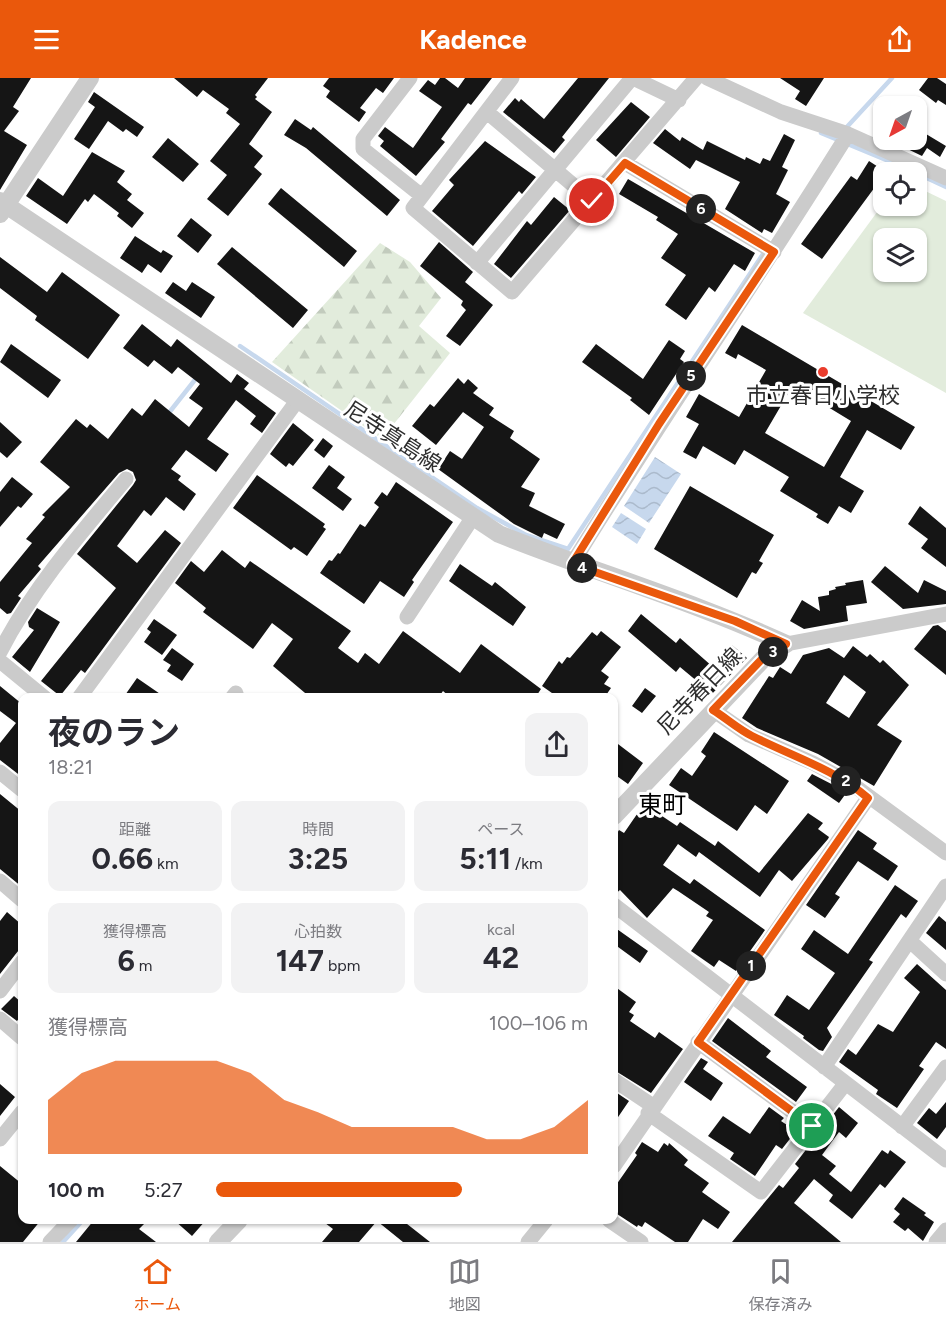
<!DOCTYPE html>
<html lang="ja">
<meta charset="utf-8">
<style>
body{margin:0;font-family:Figtree,"Noto Sans JP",sans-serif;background:#f2f2f3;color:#2b2b33;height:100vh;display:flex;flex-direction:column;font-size:22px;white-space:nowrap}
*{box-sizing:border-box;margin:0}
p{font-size:20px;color:#7c7c81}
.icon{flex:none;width:33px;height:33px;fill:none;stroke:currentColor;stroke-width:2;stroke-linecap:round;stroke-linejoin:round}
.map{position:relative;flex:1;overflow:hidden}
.side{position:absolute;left:18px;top:615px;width:600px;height:531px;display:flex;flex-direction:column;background:#fff;border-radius:12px;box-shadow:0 2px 4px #0004}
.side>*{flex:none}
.needle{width:39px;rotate:220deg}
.fabs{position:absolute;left:873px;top:18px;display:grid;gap:12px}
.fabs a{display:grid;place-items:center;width:54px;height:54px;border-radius:12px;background:#fff;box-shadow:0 2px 4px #0004;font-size:30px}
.pin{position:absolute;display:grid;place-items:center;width:51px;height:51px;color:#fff;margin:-26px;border:3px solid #fff;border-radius:50%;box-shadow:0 2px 6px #0007}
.km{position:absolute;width:30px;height:30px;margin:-15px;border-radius:50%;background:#222;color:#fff;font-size:16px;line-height:30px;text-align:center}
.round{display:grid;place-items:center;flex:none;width:63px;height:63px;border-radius:12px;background:#f2f2f3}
.overview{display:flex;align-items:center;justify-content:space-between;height:102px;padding:0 30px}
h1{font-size:33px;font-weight:700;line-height:45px}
.metrics{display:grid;grid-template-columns:repeat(3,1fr);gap:9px;height:102px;padding:6px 30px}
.metrics div{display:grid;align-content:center;border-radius:12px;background:#f2f2f3;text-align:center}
.metrics b{font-size:30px;font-weight:700}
.metrics small{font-size:16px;font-weight:400}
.metrics p{font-size:16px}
.chart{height:168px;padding:12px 30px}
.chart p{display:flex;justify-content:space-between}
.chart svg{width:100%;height:108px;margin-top:6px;fill:#ea580c;opacity:.7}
ul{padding:0 30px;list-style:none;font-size:20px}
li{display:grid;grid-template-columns:96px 72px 1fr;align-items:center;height:45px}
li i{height:15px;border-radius:8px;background:#ea580c}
header{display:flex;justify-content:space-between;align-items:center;height:78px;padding:0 30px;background:#ea580c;color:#fff;font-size:27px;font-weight:700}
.dock{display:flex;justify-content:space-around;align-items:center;height:84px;border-top:2px solid #e1e1e2;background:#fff;font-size:16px;color:#7c7c81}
.dock a{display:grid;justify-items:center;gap:3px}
.dock .on{color:#ea580c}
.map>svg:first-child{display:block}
.forest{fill:url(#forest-firs)}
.park{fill:#e2ecdc;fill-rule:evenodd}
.water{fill:url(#water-waves)}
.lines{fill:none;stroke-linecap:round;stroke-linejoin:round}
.stream{stroke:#c7d8ed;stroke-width:4.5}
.building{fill:#151515;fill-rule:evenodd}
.minor{stroke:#cbcbcb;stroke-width:15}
.tertiary{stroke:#cbcbcb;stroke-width:18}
.route-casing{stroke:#fff;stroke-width:12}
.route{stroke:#ea580c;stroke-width:8}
.poi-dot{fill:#ea3c2c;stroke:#fff;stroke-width:2}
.labels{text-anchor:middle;stroke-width:6;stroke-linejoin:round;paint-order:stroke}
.poi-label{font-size:22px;fill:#2e2e2e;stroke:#fff}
.street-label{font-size:22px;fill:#2e2e2e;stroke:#fff}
.neighbourhood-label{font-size:24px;fill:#000;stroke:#fff}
</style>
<header><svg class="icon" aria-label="menu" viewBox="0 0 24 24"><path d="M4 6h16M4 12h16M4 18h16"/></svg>Kadence<svg class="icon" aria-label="share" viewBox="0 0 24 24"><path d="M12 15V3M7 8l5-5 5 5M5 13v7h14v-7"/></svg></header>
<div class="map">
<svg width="946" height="1164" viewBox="0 0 946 1164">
<defs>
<pattern id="forest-firs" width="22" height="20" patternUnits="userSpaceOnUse" patternTransform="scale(1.5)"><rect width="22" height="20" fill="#e2ecdc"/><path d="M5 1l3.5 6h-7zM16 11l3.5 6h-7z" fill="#c2cbbd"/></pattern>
<pattern id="water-waves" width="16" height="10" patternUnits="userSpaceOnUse" patternTransform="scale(1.5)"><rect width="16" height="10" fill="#c7d8ed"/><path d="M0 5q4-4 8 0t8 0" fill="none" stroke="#abbacc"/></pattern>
</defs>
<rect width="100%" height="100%" fill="#fff"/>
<path class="forest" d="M380 165 410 184 441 220 419 248 450 275 382 361 272 284Z"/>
<path class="park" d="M917 109 946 123V315L803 235 883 126 916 128ZM884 160H916V194H884Z"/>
<path class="water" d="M655 379 681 396 649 445 624 428Z
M621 435 646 451 637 466 612 449Z"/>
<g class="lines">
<path class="stream" d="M845 51 892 0
M821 55 915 94
M916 95 946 109
M240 268 477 430 526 457 568 471 765 173
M168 336 198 298
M63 1164 83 1142"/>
</g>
<path class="building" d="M0 0H31L13 29 19 33 4 53 27 67 0 112Z
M174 0H268L255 17 257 19 255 21 272 34 249 66 263 78 254 89 262 96 228 138 207 121 227 97 210 83 240 46 226 35 229 31 203 12 197 19Z
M329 0H394L383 15 376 10 360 30 366 34 359 44 326 19 330 13 323 8Z
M440 0H445L458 10 465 0H492L471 27 468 25 441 61 445 64 416 98 380 68 384 63 378 58 385 49 413 70 442 29 419 13 428 2 435 7Z
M578 0H609L562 59 565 62 554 75 503 34 515 20 519 24 521 21 544 41Z
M780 0H824L806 28 795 21 800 13Z
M928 0H937L946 6V27L938 22 936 25 919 12Z
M94 14 144 49 137 59 126 51 123 54 108 43 89 71 74 61 95 29 88 24Z
M631 24 650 39 616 79 596 62Z
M295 41 311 52 313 49 400 122 387 138 306 70 284 57Z
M916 50 946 68 940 79 927 70 922 78 889 62H916Z
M665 51 680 63 682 59 703 72 707 63 745 82 746 79 760 86 763 80 770 83 784 56 795 62 782 89 788 92 776 116 790 124 772 155 764 151 762 155 725 131 740 104 696 82 690 91 653 65Z
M168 60 199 86 183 104 152 79Z
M485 63 536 99 522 116 519 113 473 168 432 133 454 107 449 102Z
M92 74 125 93 117 104 132 116 127 122 144 135 132 150 117 138 119 135 94 116 88 124 85 121 67 146 26 118 38 100 63 118Z
M869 83 886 94 822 181 801 166 851 98 857 102Z
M628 101 755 175 745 193 734 186 715 214 709 209 686 242 665 227 686 197 661 180 678 156 656 142 658 139 619 116Z
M281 110 357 173 344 189 268 126Z
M554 119 570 132 511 200 494 186 527 143 531 147Z
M191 140 212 157 198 175 177 158Z
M135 158 161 175 163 172 173 178 161 195 148 186 142 195 120 180Z
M439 164 473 194 465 204 493 227 460 268 446 258 466 232 461 227 463 223 420 188Z
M232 169 308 232 293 250 217 186Z
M0 179 47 214 62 194 120 237 88 281 35 242 37 238 0 210Z
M173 204 186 213 192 204 215 219 201 240 165 215Z
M142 246 171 269 177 261 231 305 237 296 249 305 244 311 276 335 262 355 250 346 256 338 236 322 207 361 229 376 216 394 186 372 171 391 181 398 178 402 196 416 184 433 166 419 151 438 144 432 117 468 137 485 165 452 181 465 85 595 81 592 60 618 41 603 116 510 77 476 133 407 136 402 133 394 127 391 119 395 38 488 41 491 18 518 21 520 11 535 7 536 0 530V504L32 465 26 461 45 439 42 437 70 409 40 384 76 341 87 350 90 346 108 361 132 330 142 338 155 321 189 349 203 330 189 320 200 306 178 289 172 296 154 282 148 289 123 270Z
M742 247 915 349 901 372 867 352 840 399 864 413 851 435 839 428 828 446 816 439 818 436 780 413 789 399 744 372 735 387 703 368 696 381 683 374 699 346 686 339 699 316 739 339 766 292 738 276 736 281 725 275ZM800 312 851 343 824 389 765 355 789 314 796 318Z
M669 262 685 273 680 281 684 284 649 337 630 322 632 320 582 284 596 266 643 301Z
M11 266 61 302 48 320 0 284Z
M458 300 464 306 468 301 478 310 473 315 494 330 489 337 514 353 510 360 540 381 521 409 535 415 529 428 565 446 557 461 544 455 542 460 514 446 438 391 450 373 462 381 484 349 463 334 436 367 412 348 430 326 434 329Z
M0 344 22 364 7 380 0 374Z
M293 345 314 362 293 388 289 385 286 389 270 376Z
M323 360 333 368 324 380 314 372Z
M329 387 345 399 337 410 352 421 343 433 312 410Z
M257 397 325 446 323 449 326 451 307 478 294 469 291 472 233 430Z
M12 399 33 416 21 430 18 428 0 449V414Z
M396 404 453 444 412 502 414 504 404 519 380 503 364 526 320 495 329 482 332 483 338 475 340 476 360 446 365 449 379 429 374 425 382 414 387 418Z
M690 408 774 457 759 483 763 485 756 496 752 494 737 520 654 471Z
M920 428 946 450V489L921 470 928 461 908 446Z
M222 472 245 490 250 483 351 553 338 570 358 585 365 575 379 586 403 553 460 595 481 566 541 611 535 620H451L443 613 438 620H311L273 588 293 561 272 545 253 571 203 534 206 530 175 505 191 483 204 494Z
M460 486 492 508 495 504 526 529 513 548 449 503Z
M885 488 918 515 924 502 946 513V526L903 531 871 504Z
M863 502 867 525 846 528 848 543 804 551 790 543 802 522 820 533 818 519 829 517V513L836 511 835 509 846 507 845 505Z
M37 530 60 544 30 594 12 579 34 552 29 549 28 544Z
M641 536 676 565 680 560 713 589 732 567 747 580 707 621 694 610 698 604 680 589 676 594 628 553Z
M154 541 177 557 162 577 144 564 151 554 147 551Z
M938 547 946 553V597L914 571 933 548Z
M601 553 621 569 601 593 609 599 604 606 611 610 604 620H559L542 608 559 583 562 586 567 579 570 580 592 554 597 558Z
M853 568 867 579 870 576 880 585 883 582 909 607 877 647 902 663 874 708 818 676 757 650 742 640 769 598 773 600 780 589 791 596 803 577 829 570 844 580ZM844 597 866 614 849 640 826 625Z
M172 570 194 586 182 603 167 593 171 587 163 582Z
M137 600 166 620H123Z
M0 608 22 626V699L0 682V665L16 645 0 633Z
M645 610 656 618 642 635 632 628Z
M714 654 789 703 767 736 755 727 737 753 669 707 681 690 692 698 706 678 701 674Z
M614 663 643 685 628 706 614 696Z
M812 696 847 714 839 725 807 703Z
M0 716 22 734V809L0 791Z
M644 726 677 748 680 744 715 768 718 763 759 795 808 735 823 745 818 751 829 759 828 761 792 803 779 792 760 819 699 774 696 779 678 766 663 787 690 806 694 801 765 852 736 893 719 882 714 889 691 873 713 842 706 838 709 834 678 813 673 810 647 840 620 812 614 817V760L619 752 624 755Z
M858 752 877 765 873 771 898 788 888 803 858 783 835 816 840 819 825 840 806 827Z
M895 807 918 823 906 840 901 836 869 882 873 884 827 950 832 959 823 973 819 972 803 960 804 958 774 937 787 917 809 932 835 895 801 871 814 852 848 876Z
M7 834 22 847V868L0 896V843Z
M939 838 946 844V872L926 855Z
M614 849 648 873 640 885 614 866Z
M917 886 946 912V971L936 964 919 988 924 991 897 1030 876 1016 878 1012 839 984 848 971 856 977 878 946 893 954 920 914 904 900Z
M614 908 636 924 629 934 634 937 630 943 655 960 659 954 683 971 651 1015 614 992Z
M14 918 22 925V937L17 943 1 931Z
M728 940 771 973 766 979 807 1009 796 1024 712 963Z
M701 980 708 984 703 991 723 1005 711 1023 684 1004Z
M0 1006 15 1019 0 1038Z
M614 1013 629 1023 614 1045Z
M946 1024V1049L937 1061 917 1045 929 1030 936 1036Z
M769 1029 784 1040 781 1043 796 1053 782 1071 776 1067 755 1098 730 1081 734 1075 708 1058 723 1038 750 1056Z
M839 1029 858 1045 846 1060 839 1054 822 1077 836 1088 829 1096 851 1114 882 1072 888 1076 890 1072 906 1084 885 1110 880 1106 852 1141 829 1123 833 1117 814 1101 794 1125 841 1164H732L779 1107 783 1110 799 1090 795 1086Z
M642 1064 658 1074 664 1065 668 1068 669 1065 688 1082 684 1087 709 1105 702 1114 730 1134 718 1151 703 1141 688 1164H675L645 1144 642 1149 638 1147 637 1149 614 1134V1110L637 1077 635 1075Z
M0 1088 22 1106V1142H41L23 1164H0Z
M903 1119 926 1135 924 1137 934 1144 923 1163 908 1150 905 1153 893 1144 900 1136 894 1131Z
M94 1142H148L139 1151 156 1164H76Z
M174 1142H206L192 1158Z
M321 1142H402L430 1164H403L377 1143 359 1164H322L333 1151Z"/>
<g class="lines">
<path class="minor" d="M410 0 363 61V71L422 118
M512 0 413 130 512 214 696 0
M633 0 679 22
M707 0 781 34 848 56 946 100
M487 34 592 123
M625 85 774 174
M477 185 632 0
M572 486C661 341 758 201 848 56
M407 539 473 439
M786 566 946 536
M0 574C33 510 80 456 126 401
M0 583 45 620
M79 620 297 323
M232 620 236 615
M713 632 749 657 813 685 852 706 946 775
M0 694 22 712
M0 803 22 822
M614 827 946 1082
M910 863 946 896
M0 913 22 884
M0 941 22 960
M698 964 812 1048
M824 989 946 808
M614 1002 653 1028
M648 1035 761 1114 845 1006
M902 1049 946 989
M0 1061 22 1034
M614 1088 868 720
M609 1142 641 1164
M50 1164 71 1142
M528 1164 546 1142
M936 1164 946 1152"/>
<path class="tertiary" d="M0 123 499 456C594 494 693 523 786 566
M0 136 90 0
M614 738 763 581 786 566
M218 1164 239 1142"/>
</g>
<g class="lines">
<g class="route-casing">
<path id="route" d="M592 123 625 85 774 174 659 346 572 486 735 543 786 566 762 581 713 632C726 640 738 651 752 658 792 678 834 691 868 720L698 964 812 1048"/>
</g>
<use href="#route" class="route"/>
</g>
<circle class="poi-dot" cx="823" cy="294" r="6"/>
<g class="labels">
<g class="poi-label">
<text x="823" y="325">市立春日小学校</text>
</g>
<g class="street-label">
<text transform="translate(393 358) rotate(33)" y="8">尼寺真島線</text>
<text transform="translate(699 613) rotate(-46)" y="8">尼寺春日線</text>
</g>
<g class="neighbourhood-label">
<text x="662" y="735">東町</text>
</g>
</g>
</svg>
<div class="fabs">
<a><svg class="needle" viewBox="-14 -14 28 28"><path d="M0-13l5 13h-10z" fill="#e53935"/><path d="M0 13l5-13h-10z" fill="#7c7c81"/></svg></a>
<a><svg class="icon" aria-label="locate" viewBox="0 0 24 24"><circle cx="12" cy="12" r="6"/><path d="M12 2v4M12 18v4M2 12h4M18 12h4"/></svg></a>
<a><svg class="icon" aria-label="layers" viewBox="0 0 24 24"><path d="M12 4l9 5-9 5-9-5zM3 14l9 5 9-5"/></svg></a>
</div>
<div class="pin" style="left:812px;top:1048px;background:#1e9e55"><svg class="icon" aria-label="arrive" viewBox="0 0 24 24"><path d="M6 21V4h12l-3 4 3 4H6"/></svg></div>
<div class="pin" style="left:592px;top:123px;background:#d93025"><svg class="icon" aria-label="check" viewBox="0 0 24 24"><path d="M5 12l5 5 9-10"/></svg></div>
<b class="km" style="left:751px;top:888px">1</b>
<b class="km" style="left:846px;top:703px">2</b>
<b class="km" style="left:773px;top:574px">3</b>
<b class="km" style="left:582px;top:490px">4</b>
<b class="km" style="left:691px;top:298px">5</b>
<b class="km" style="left:701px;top:131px">6</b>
<section class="side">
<div class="overview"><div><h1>夜のラン</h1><p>18:21</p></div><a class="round"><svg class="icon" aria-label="share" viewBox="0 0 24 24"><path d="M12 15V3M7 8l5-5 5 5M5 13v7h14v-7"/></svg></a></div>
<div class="metrics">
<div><p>距離</p><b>0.66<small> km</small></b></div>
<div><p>時間</p><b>3:25</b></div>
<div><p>ペース</p><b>5:11<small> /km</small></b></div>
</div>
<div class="metrics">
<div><p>獲得標高</p><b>6<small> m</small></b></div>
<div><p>心拍数</p><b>147<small> bpm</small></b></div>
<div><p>kcal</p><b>42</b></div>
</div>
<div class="chart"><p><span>獲得標高</span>100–106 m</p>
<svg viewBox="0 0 160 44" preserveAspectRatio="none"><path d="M0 44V22L10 11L20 6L30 6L40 6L50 6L60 11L70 22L80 27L90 33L100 33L110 33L120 33L130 38L140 38L150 33L160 22V44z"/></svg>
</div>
<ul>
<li><b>100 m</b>5:27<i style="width:66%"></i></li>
</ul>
</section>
</div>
<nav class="dock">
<a class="on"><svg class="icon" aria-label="home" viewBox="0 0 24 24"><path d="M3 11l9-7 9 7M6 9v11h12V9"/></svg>ホーム</a>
<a><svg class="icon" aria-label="map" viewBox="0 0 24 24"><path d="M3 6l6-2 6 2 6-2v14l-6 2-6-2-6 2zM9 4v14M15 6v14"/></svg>地図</a>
<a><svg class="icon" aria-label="saved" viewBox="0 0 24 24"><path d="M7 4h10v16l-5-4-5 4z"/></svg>保存済み</a>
</nav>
